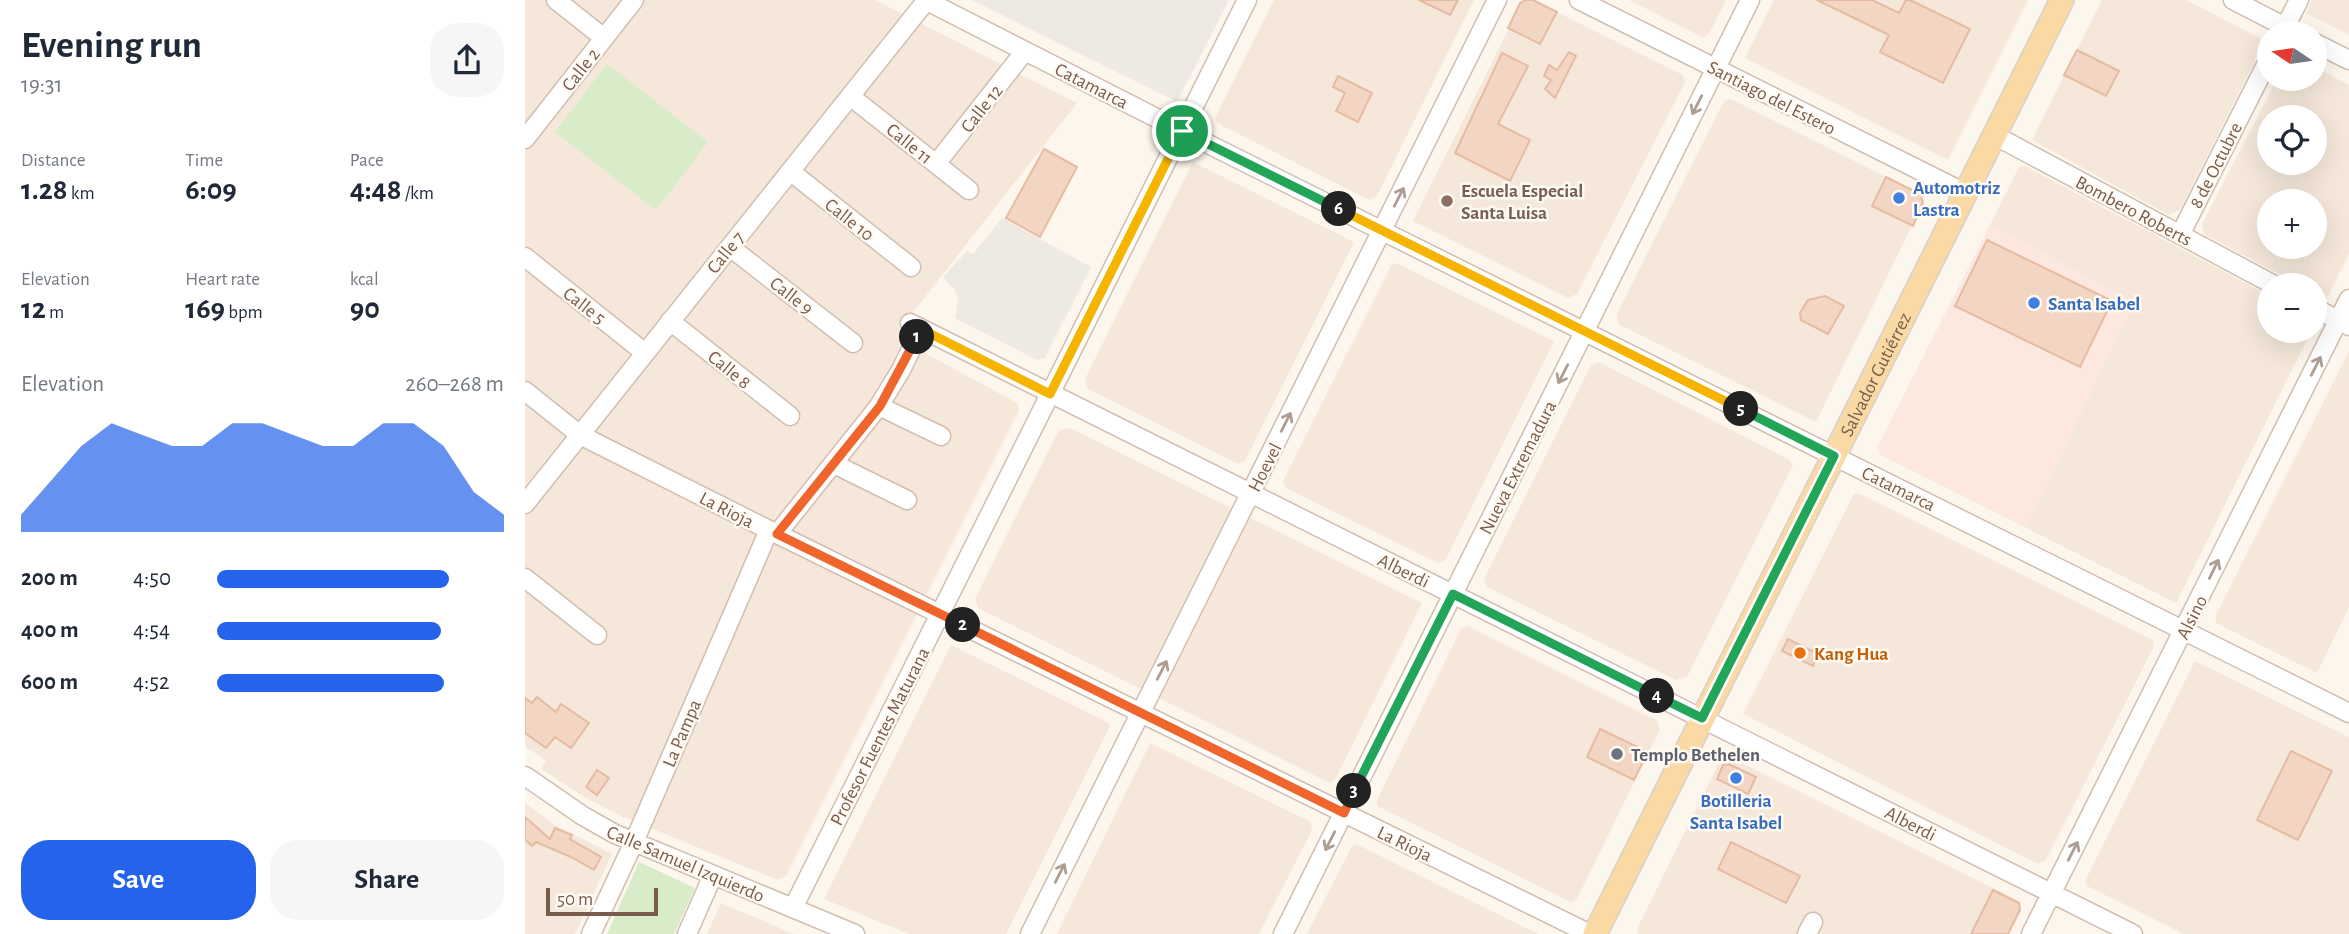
<!DOCTYPE html>
<meta charset="utf-8">
<style>
body{margin:0;font-family:"Alegreya Sans",sans-serif;background:#f6f6f7;color:#1f2937;height:100vh;display:flex;flex-direction:column;font-size:26px;white-space:nowrap}
*{box-sizing:border-box;margin:0}
p{font-size:23px;color:#747a83}
.icon{flex:none;width:38px;height:38px;fill:none;stroke:currentColor;stroke-width:2;stroke-linecap:round;stroke-linejoin:round}
.map{position:relative;flex:1;overflow:hidden}
.side{display:flex;flex-direction:column;background:#fff;width:525px}
.side>*{flex:none}
.needle{width:46px;rotate:283deg}
.buttons{position:absolute;left:1732px;top:21px;display:grid;gap:14px}
.buttons a{display:grid;place-items:center;width:70px;height:70px;border-radius:50%;background:#fff;box-shadow:0 7px 28px #0002;font-size:35px}
.scale{position:absolute;left:21px;bottom:18px;width:112px;box-sizing:border-box;padding-left:7px;border:4px solid #7a5c4d;border-top:0;font-size:19px;line-height:24px;white-space:nowrap;color:#7a5c4d;-webkit-text-stroke:5px #fffaf3;paint-order:stroke}
.pin{position:absolute;display:grid;place-items:center;width:60px;height:60px;color:#fff;margin:-30px;border:4px solid #fff;border-radius:50%;box-shadow:0 2px 7px #0007}
.km{position:absolute;width:35px;height:35px;margin:-18px;border-radius:50%;background:#222;color:#fff;font-size:19px;line-height:35px;text-align:center}
.round{display:grid;place-items:center;flex:none;width:74px;height:74px;border-radius:28px;background:#f6f6f7}
.overview{display:flex;align-items:center;justify-content:space-between;height:119px;padding:0 21px}
h1{font-size:38px;font-weight:700;line-height:52px}
.stats{display:grid;grid-template-columns:repeat(3,1fr);gap:10px;height:119px;padding:7px 21px}
.stats div{display:grid;align-content:center}
.stats b{font-size:30px;font-weight:700}
.stats small{font-size:19px;font-weight:400}
.stats p{font-size:19px}
.chart{height:196px;padding:14px 21px}
.chart p{display:flex;justify-content:space-between}
.chart svg{width:100%;height:126px;margin-top:7px;fill:#2563eb;opacity:.7}
.primary-button{display:flex;gap:14px;margin-top:auto;padding:14px 21px}
.primary-button a{flex:1;height:80px;border-radius:28px;background:#2563eb;color:#fff;font-size:28px;font-weight:700;line-height:80px;text-align:center}
.primary-button a+a{background:#f6f6f7;color:#1f2937}
ul{padding:0 21px;list-style:none;font-size:23px}
li{display:grid;grid-template-columns:112px 84px 1fr;align-items:center;height:52px}
li i{height:18px;border-radius:9px;background:#2563eb}
main{display:flex;flex:1;min-height:0}
.map>svg:first-child{display:block}
.residential{fill:#f5e8da;fill-rule:evenodd}
.commercial{fill:#fde8e0}
.industrial{fill:#efe9e4}
.green{fill:#d8ecc9}
.building{fill:#f3d5c3;stroke:#e6bba3;stroke-width:2}
.lines{fill:none;stroke-linecap:round;stroke-linejoin:round}
.minor-casing{stroke:#d1beb0;stroke-width:21}
.major-casing{stroke:#dad1cd;stroke-width:26}
.minor{stroke:#fff;stroke-width:18}
.major{stroke:#fbd9a5;stroke-width:23}
.oneway{stroke:#af9d94}
.split-1-casing{stroke:#fff;stroke-width:14}
.split-2-casing{stroke:#fff;stroke-width:14}
.split-3-casing{stroke:#fff;stroke-width:14}
.split-4-casing{stroke:#fff;stroke-width:14}
.split-5-casing{stroke:#fff;stroke-width:14}
.split-6-casing{stroke:#fff;stroke-width:14}
.split-7-casing{stroke:#fff;stroke-width:14}
.split-1{stroke:#f5b400;stroke-width:9}
.split-2{stroke:#f0652b;stroke-width:9}
.split-3{stroke:#f0652b;stroke-width:9}
.split-4{stroke:#22a559;stroke-width:9}
.split-5{stroke:#22a559;stroke-width:9}
.split-6{stroke:#f5b400;stroke-width:9}
.split-7{stroke:#22a559;stroke-width:9}
.shop-dot{fill:#3f7fe0;stroke:#fffaf3;stroke-width:2.5}
.education-dot{fill:#8d6e63;stroke:#fffaf3;stroke-width:2.5}
.food-dot{fill:#e8710a;stroke:#fffaf3;stroke-width:2.5}
.worship-dot{fill:#6b7280;stroke:#fffaf3;stroke-width:2.5}
.labels{text-anchor:middle;stroke-width:5;stroke-linejoin:round;paint-order:stroke}
.street-label{font-size:19px;fill:#7a5c4d;stroke:#fffaf3}
.shop-label{font-size:19px;font-weight:bold;fill:#366cbe;stroke:#fffaf3;text-anchor:start}
.education-label{font-size:19px;font-weight:bold;fill:#785e54;stroke:#fffaf3;text-anchor:start}
.food-label{font-size:19px;font-weight:bold;fill:#c56008;stroke:#fffaf3;text-anchor:start}
.worship-label{font-size:19px;font-weight:bold;fill:#5b616d;stroke:#fffaf3;text-anchor:start}
</style>
<main>
<section class="side">
<div class="overview"><div><h1>Evening run</h1><p>19:31</p></div><a class="round"><svg class="icon" aria-label="share" viewBox="0 0 24 24"><path d="M12 15V3M7 8l5-5 5 5M5 13v7h14v-7"/></svg></a></div>
<div class="stats">
<div><p>Distance</p><b>1.28<small> km</small></b></div>
<div><p>Time</p><b>6:09</b></div>
<div><p>Pace</p><b>4:48<small> /km</small></b></div>
</div>
<div class="stats">
<div><p>Elevation</p><b>12<small> m</small></b></div>
<div><p>Heart rate</p><b>169<small> bpm</small></b></div>
<div><p>kcal</p><b>90</b></div>
</div>
<div class="chart"><p><span>Elevation</span>260–268 m</p>
<svg viewBox="0 0 160 44" preserveAspectRatio="none"><path d="M0 44V38L10 26L20 14L30 6L40 10L50 14L60 14L70 6L80 6L90 10L100 14L110 14L120 6L130 6L140 14L150 30L160 38V44z"/></svg>
</div>
<ul>
<li><b>200 m</b>4:50<i style="width:81%"></i></li>
<li><b>400 m</b>4:54<i style="width:78%"></i></li>
<li><b>600 m</b>4:52<i style="width:79%"></i></li>
</ul>
<div class="primary-button"><a>Save</a><a>Share</a></div>
</section>
<div class="map">
<svg width="1824" height="934" viewBox="0 0 1824 934">
<rect width="100%" height="100%" fill="#fdf6ec"/>
<path class="residential" d="M0 0H350L552 103 375 329 389 347 492 403 494 410 261 876 253 880 98 817 61 798 16 769 21 761 0 746Z
M749 0H949L852 196 844 200 692 123 690 118Z
M1001 0H1008L1158 75 1160 82 1052 294 1043 298 888 221 997 2Z
M1104 0H1201L1185 32 1179 38Z
M1249 0H1503L1423 160 1220 58Z
M1577 0H1661L1735 38 1738 45 1655 210 1644 215 1507 140Z
M1787 0H1824V35L1781 13Z
M1790 67 1824 85V254L1803 296 1797 298 1790 294V285H1774L1679 234 1677 224 1752 79H1790ZM1745 117H1790V163H1745ZM1745 201H1790V247H1745Z
M1206 99 1395 194 1398 203 1291 422 1093 324 1092 314 1199 101Z
M668 162 829 242 720 461 713 464 563 389 560 379Z
M1500 166 1745 296V331H1786L1651 603 1501 528 1609 302 1465 225 1494 167Z
M871 263 1029 341 921 559 913 563 761 488 758 481 866 266Z
M1824 351V607L1792 673 1691 623V615Z
M1074 362 1263 459 1268 465 1162 677 1151 680 962 587 959 579 1066 365Z
M545 428 897 603 811 778 805 783 453 608 450 599 534 430Z
M1329 494H1335L1628 640 1629 646 1521 860 1513 864 1218 714Z
M943 626 1131 720 1135 729 1052 899 1046 902 852 806V800L936 629Z
M426 645 584 723V728L481 934H384L299 899Z
M1670 661 1824 737V934H1659L1562 886 1560 881Z
M625 743 786 822 787 830 734 934H532Z
M1205 757 1492 900 1496 909 1483 934H1113L1112 929 1195 761Z
M0 803 30 825 87 854 50 934H0Z
M831 844 1013 934H782L827 846Z
M196 903 269 934H182Z"/>
<path class="commercial" d="M1465 225 1609 302 1501 528 1355 455 1353 446Z"/>
<path class="industrial" d="M447 0H704L652 102Z
M477 218 566 267 520 358 512 360 430 318 433 299 430 290 418 277 442 251 448 254Z"/>
<path class="green" d="M82 64 183 142 131 210 30 132Z
M114 862 170 888 149 934H82Z"/>
<path class="building" d="M894 0H933L925 15Z
M1001 0H1008L1032 12 1015 44 983 28 995 3Z
M1292 0H1347L1374 13 1381 0H1385L1445 29 1418 83 1355 52 1364 35Z
M1552 50 1594 71 1581 96 1539 75Z
M1044 52 1051 56 1030 98 1020 89 1026 80 1019 76 1024 65 1032 70Z
M977 53 1003 66 973 124 1005 140 985 181 930 153Z
M813 76 847 93 833 122 811 111 820 93 808 87Z
M519 149 552 167 515 237 481 218Z
M1361 177 1395 194 1398 203 1388 226 1347 206Z
M1462 240 1587 301 1555 367 1430 306Z
M1300 296 1319 306 1303 334 1276 320 1275 313 1283 300Z
M1263 639 1293 654 1288 666 1257 651Z
M12 697 31 712 36 704 64 723 46 748 30 737 21 748 0 733V698L7 703Z
M1075 729 1123 752 1109 780 1062 757Z
M1766 751 1807 771 1773 840 1732 820Z
M1204 764 1231 777 1223 794 1192 779 1198 765Z
M72 770 84 778 72 795 61 787Z
M0 817 25 839 30 828 47 835 45 839 76 857 69 870 46 857 11 842 7 846 0 840Z
M1206 842 1275 876 1261 903 1193 869Z
M1468 890 1494 903 1495 910 1483 934H1446Z"/>
<g class="lines">
<g class="minor-casing">
<path id="minor" d="M31 0 79 38
M400 0 657 131 1824 713
M1054 0 1440 193
M1708 0 1772 33
M1757 33 1774 0
M1790 43 1824 60
M325 96 444 190
M1469 135 1749 285
M0 139 109 0
M411 164 500 51
M265 171 386 267
M1655 235 1745 57
M205 247 328 343
M0 257 120 353
M1790 308 1824 326
M145 321 265 416
M385 323 1608 934
M0 391 55 435 244 530 1065 934
M354 406 416 436
M309 464 382 500
M0 504 401 1
M252 534 354 406 376 370 396 329
M0 578 72 635
M0 776 58 816 90 834 330 934
M268 908 722 0
M66 934 109 842 244 530
M162 934 188 875
M505 934 972 0
M758 934 1225 0
M1282 934 1288 922
M1506 934 1824 299"/>
</g>
<g class="major-casing">
<g id="major">
<path id="s1" d="M1070 934 1537 0"/>
</g>
</g>
<use href="#minor" class="minor"/>
<use href="#major" class="major"/>
</g>
<defs><path id="oneway-shaft" d="M-6 0H5M1.5-3L5.5 0L1.5 3" fill="none" stroke-width="1.6" stroke-linecap="round" stroke-linejoin="round" transform="scale(1.75)"/></defs>
<g class="oneway">
<use href="#oneway-shaft" transform="translate(1172 105) rotate(117)"/>
<use href="#oneway-shaft" transform="translate(874 197) rotate(-63)"/>
<use href="#oneway-shaft" transform="translate(1791 366) rotate(-63)"/>
<use href="#oneway-shaft" transform="translate(1038 374) rotate(117)"/>
<use href="#oneway-shaft" transform="translate(761 422) rotate(-63)"/>
<use href="#oneway-shaft" transform="translate(1689 569) rotate(-64)"/>
<use href="#oneway-shaft" transform="translate(637 670) rotate(-63)"/>
<use href="#oneway-shaft" transform="translate(805 841) rotate(117)"/>
<use href="#oneway-shaft" transform="translate(1548 851) rotate(-63)"/>
<use href="#oneway-shaft" transform="translate(535 873) rotate(-63)"/>
</g>
<g class="lines">
<g class="split-1-casing">
<path id="split-1" d="M392 337 396 329 525 394 657 131"/>
</g>
<g class="split-2-casing">
<path id="split-2" d="M392 337 355 406 252 534 438 625"/>
</g>
<g class="split-3-casing">
<path id="split-3" d="M438 625 819 813 829 791"/>
</g>
<g class="split-4-casing">
<path id="split-4" d="M829 791 928 594 1132 696"/>
</g>
<g class="split-5-casing">
<path id="split-5" d="M1132 696 1177 718 1309 456 1216 409"/>
</g>
<g class="split-6-casing">
<path id="split-6" d="M814 209 1216 409"/>
</g>
<g class="split-7-casing">
<path id="split-7" d="M657 131 814 209"/>
</g>
<use href="#split-1" class="split-1"/>
<use href="#split-2" class="split-2"/>
<use href="#split-3" class="split-3"/>
<use href="#split-4" class="split-4"/>
<use href="#split-5" class="split-5"/>
<use href="#split-6" class="split-6"/>
<use href="#split-7" class="split-7"/>
</g>
<g class="shop-dot">
<circle cx="1374" cy="198" r="7"/>
<circle cx="1509" cy="303" r="7"/>
<circle cx="1211" cy="778" r="7"/>
</g>
<circle class="education-dot" cx="922" cy="201" r="7"/>
<circle class="food-dot" cx="1275" cy="653" r="7"/>
<circle class="worship-dot" cx="1092" cy="754" r="7"/>
<g class="labels">
<g class="street-label">
<text transform="translate(55 69) rotate(-52)" y="7">Calle 2</text>
<text transform="translate(567 85) rotate(27)" y="7">Catamarca</text>
<text transform="translate(1247 97) rotate(27)" y="7">Santiago del Estero</text>
<text transform="translate(456 108) rotate(-52)" y="7">Calle 12</text>
<text transform="translate(385 143) rotate(39)" y="7">Calle 11</text>
<text transform="translate(1690 165) rotate(-63)" y="7">8 de Octubre</text>
<text transform="translate(1609 210) rotate(28)" y="7">Bombero Roberts</text>
<text transform="translate(325 219) rotate(38)" y="7">Calle 10</text>
<text transform="translate(200 252) rotate(-51)" y="7">Calle 7</text>
<text transform="translate(267 295) rotate(38)" y="7">Calle 9</text>
<text transform="translate(60 305) rotate(38)" y="7">Calle 5</text>
<text transform="translate(205 369) rotate(39)" y="7">Calle 8</text>
<text dy="7" stroke="none"><textPath href="#s1" startOffset="626">Salvador Gutiérrez</textPath></text>
<text transform="translate(739 467) rotate(-63)" y="7">Hoevel</text>
<text transform="translate(992 467) rotate(-63)" y="7">Nueva Extremadura</text>
<text transform="translate(1374 488) rotate(26)" y="7">Catamarca</text>
<text transform="translate(202 509) rotate(27)" y="7">La Rioja</text>
<text transform="translate(879 570) rotate(26)" y="7">Alberdi</text>
<text transform="translate(1666 617) rotate(-63)" y="7">Alsino</text>
<text transform="translate(156 733) rotate(-67)" y="7">La Pampa</text>
<text transform="translate(354 736) rotate(-63)" y="7">Profesor Fuentes Maturana</text>
<text transform="translate(1386 823) rotate(27)" y="7">Alberdi</text>
<text transform="translate(880 843) rotate(26)" y="7">La Rioja</text>
<text transform="translate(161 863) rotate(23)" y="7">Calle Samuel Izquierdo</text>
</g>
<g class="shop-label">
<text x="1388" y="194">Automotriz<tspan x="1388" dy="22">Lastra</tspan></text>
<text x="1523" y="310">Santa Isabel</text>
<text x="1211" y="807" text-anchor="middle">Botilleria<tspan x="1211" dy="22">Santa Isabel</tspan></text>
</g>
<g class="education-label">
<text x="936" y="197">Escuela Especial<tspan x="936" dy="22">Santa Luisa</tspan></text>
</g>
<g class="food-label">
<text x="1289" y="660">Kang Hua</text>
</g>
<g class="worship-label">
<text x="1106" y="761">Templo Bethelen</text>
</g>
</g>
</svg>
<div class="buttons">
<a><svg class="needle" viewBox="-14 -14 28 28"><path d="M0-13l5 13h-10z" fill="#e53935"/><path d="M0 13l5-13h-10z" fill="#747a83"/></svg></a>
<a><svg class="icon" aria-label="locate" viewBox="0 0 24 24"><circle cx="12" cy="12" r="6"/><path d="M12 2v4M12 18v4M2 12h4M18 12h4"/></svg></a>
<a>+</a>
<a>−</a>
</div>
<div class="scale">50 m</div>
<div class="pin" style="left:657px;top:131px;background:#1e9e55"><svg class="icon" aria-label="arrive" viewBox="0 0 24 24"><path d="M6 21V4h12l-3 4 3 4H6"/></svg></div>
<b class="km" style="left:392px;top:337px">1</b>
<b class="km" style="left:438px;top:625px">2</b>
<b class="km" style="left:829px;top:791px">3</b>
<b class="km" style="left:1132px;top:696px">4</b>
<b class="km" style="left:1216px;top:409px">5</b>
<b class="km" style="left:814px;top:209px">6</b>
</div>
</main>
